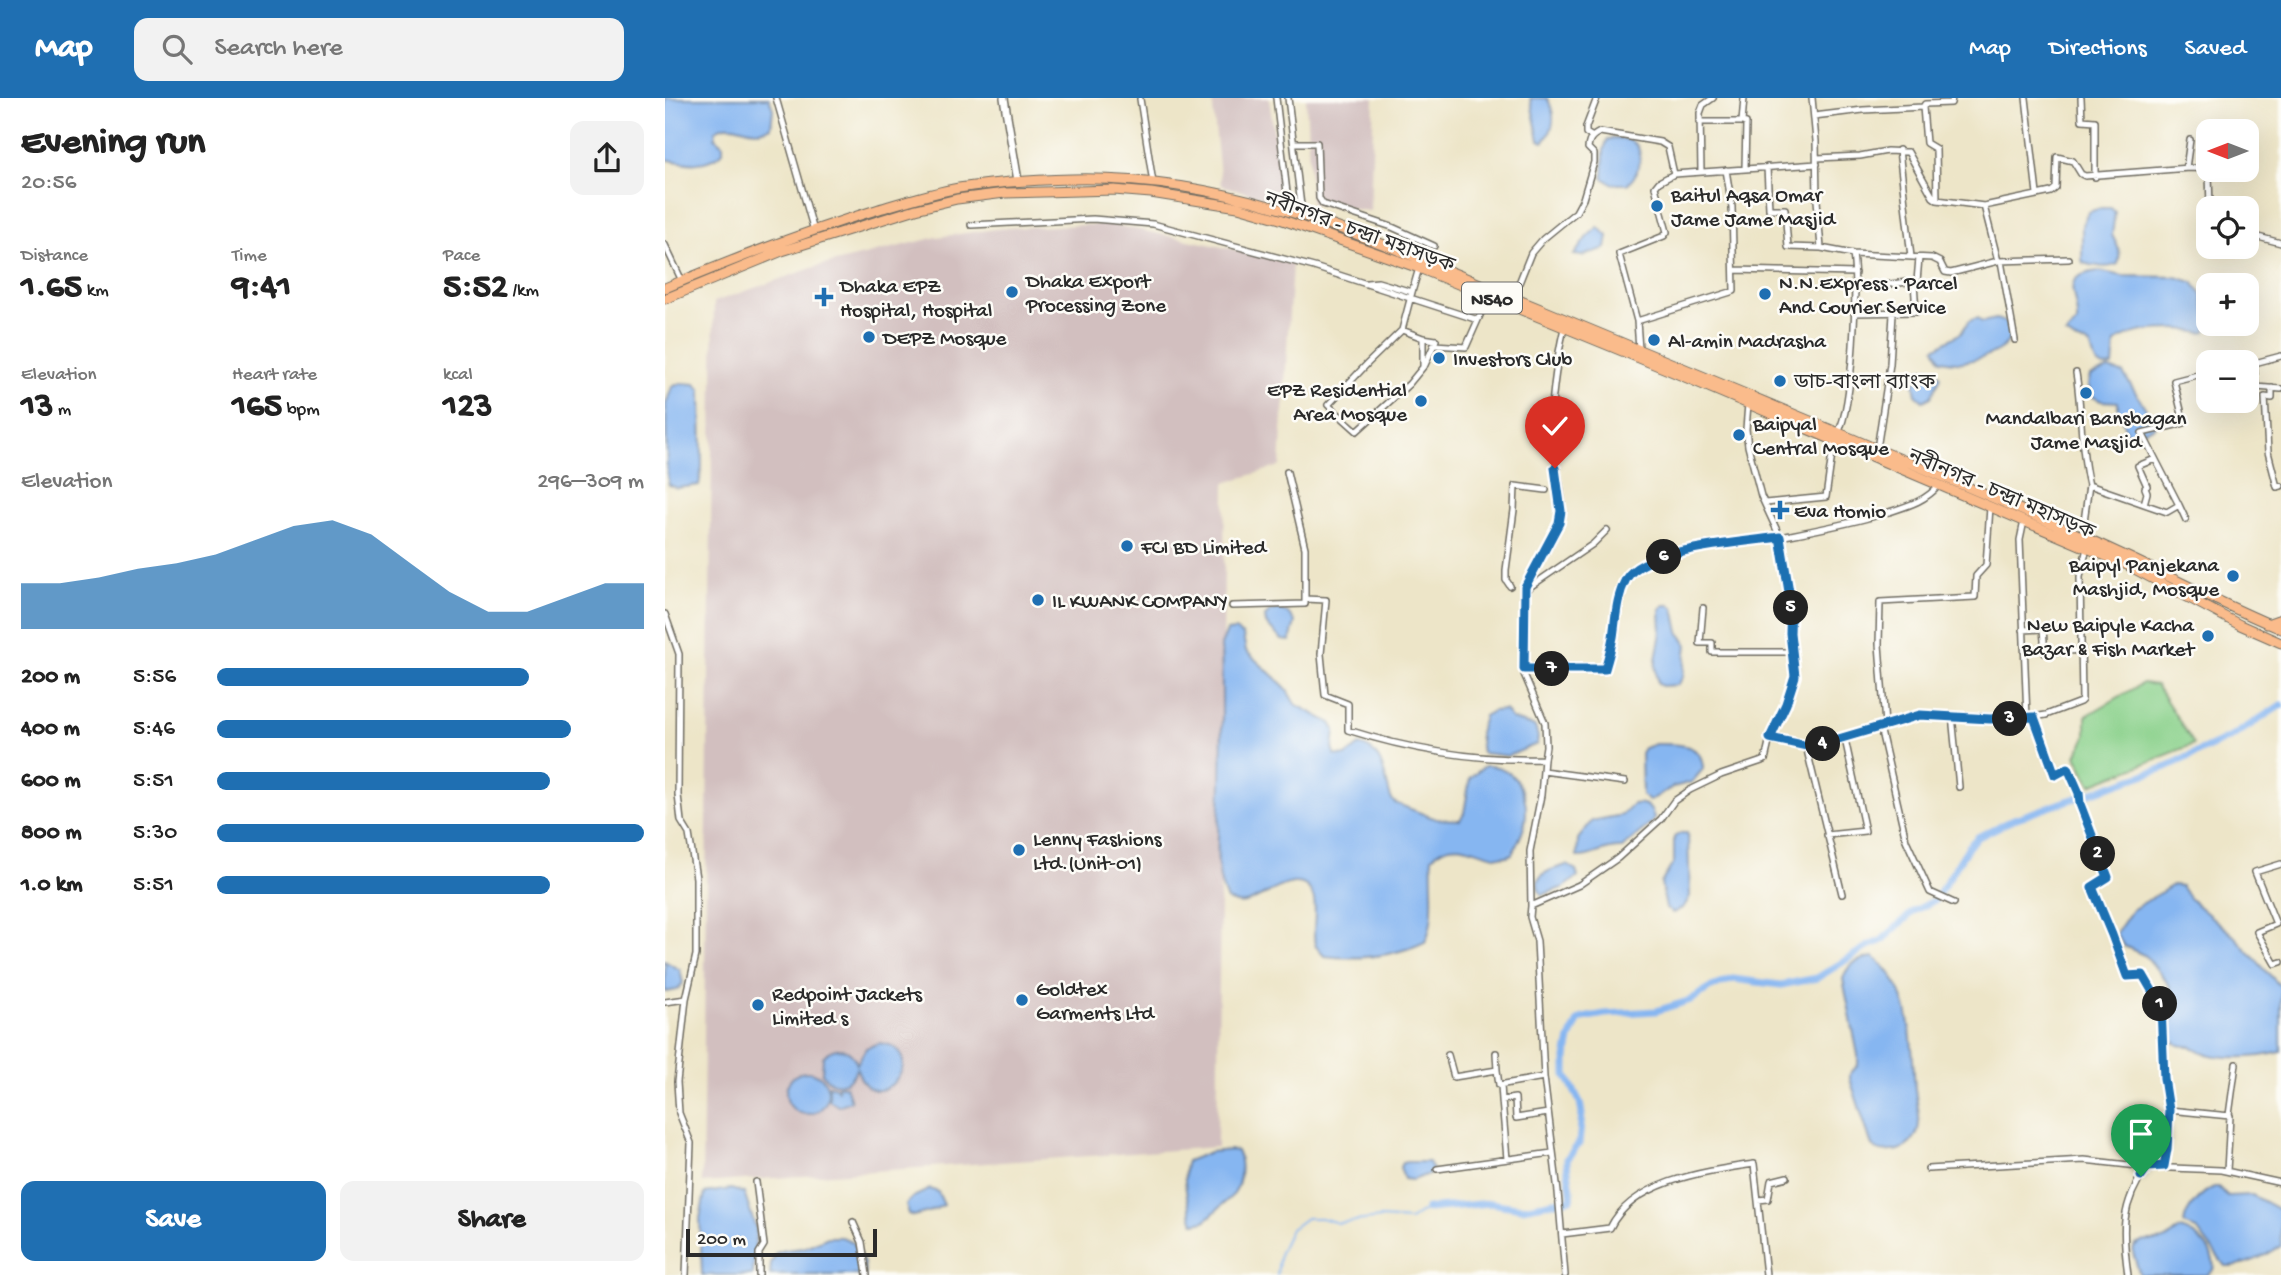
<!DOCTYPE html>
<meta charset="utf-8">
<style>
body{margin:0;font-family:"Gochi Hand","Noto Sans Bengali",sans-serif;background:#f2f2f2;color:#222;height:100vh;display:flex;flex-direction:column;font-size:26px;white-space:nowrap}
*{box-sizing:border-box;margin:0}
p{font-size:23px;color:#767676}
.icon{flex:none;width:38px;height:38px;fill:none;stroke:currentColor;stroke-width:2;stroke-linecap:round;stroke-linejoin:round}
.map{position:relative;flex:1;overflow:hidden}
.details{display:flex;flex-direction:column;background:#fff;width:665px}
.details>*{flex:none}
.needle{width:46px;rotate:270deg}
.buttons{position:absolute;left:1531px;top:21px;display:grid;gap:14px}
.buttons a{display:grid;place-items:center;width:63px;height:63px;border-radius:14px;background:#fff;box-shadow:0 7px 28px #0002;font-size:35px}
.scale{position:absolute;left:21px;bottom:18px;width:191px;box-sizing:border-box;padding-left:7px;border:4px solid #2b2b2b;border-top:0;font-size:19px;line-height:24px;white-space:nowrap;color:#2b2b2b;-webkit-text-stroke:5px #fdfcf7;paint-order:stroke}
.pin{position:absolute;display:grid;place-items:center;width:60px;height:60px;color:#fff;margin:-72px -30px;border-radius:50% 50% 50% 0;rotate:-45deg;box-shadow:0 0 7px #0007}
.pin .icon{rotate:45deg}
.km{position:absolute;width:35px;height:35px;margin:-18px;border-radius:50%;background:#222;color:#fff;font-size:19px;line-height:35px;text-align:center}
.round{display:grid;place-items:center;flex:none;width:74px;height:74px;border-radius:14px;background:#f2f2f2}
.headline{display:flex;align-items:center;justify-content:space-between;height:119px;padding:0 21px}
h1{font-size:38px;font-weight:700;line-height:52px}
.figures{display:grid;grid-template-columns:repeat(3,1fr);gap:10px;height:119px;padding:7px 21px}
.figures div{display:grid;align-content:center}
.figures b{font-size:35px;font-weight:700}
.figures small{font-size:19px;font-weight:400}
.figures p{font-size:19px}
.chart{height:196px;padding:14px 21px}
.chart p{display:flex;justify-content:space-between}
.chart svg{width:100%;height:126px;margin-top:7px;fill:#1f6fb2;opacity:.7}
.cta{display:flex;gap:14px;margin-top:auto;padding:14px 21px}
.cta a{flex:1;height:80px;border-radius:14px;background:#1f6fb2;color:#fff;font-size:28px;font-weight:700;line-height:80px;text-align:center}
.cta a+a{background:#f2f2f2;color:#222}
ul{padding:0 21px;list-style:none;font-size:23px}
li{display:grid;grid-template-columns:112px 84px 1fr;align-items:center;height:52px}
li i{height:18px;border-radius:9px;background:#1f6fb2}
header{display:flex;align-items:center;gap:42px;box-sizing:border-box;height:98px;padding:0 35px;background:#1f6fb2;color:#fff}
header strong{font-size:33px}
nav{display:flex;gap:38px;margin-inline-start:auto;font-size:24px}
.search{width:490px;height:63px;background:#f2f2f2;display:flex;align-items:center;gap:18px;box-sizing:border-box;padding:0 24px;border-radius:14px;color:#767676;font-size:26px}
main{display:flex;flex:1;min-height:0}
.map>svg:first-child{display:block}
.industrial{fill:#d2bfbf}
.green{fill:#8bd18c;stroke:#5b7e5c;stroke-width:2}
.water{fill:#86b6f1;stroke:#58708e;stroke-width:2}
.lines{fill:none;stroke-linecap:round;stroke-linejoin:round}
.stream{stroke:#86b6f1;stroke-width:2}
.canal{stroke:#86b6f1;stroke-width:7}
.minor-casing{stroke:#6f6c62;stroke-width:8}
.tertiary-casing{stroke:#6f6c62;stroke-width:10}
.trunk-casing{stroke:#6f6c62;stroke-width:11}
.minor{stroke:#fff;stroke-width:5}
.tertiary{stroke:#fff;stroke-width:7}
.trunk{stroke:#fabb8b;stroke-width:9}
.route-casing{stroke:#fff;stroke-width:14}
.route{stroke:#1f6fb2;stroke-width:9}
.poi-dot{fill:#1f6fb2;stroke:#fdfcf7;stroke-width:2.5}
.labels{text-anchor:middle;stroke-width:5;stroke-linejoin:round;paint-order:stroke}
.shield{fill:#fdfcf7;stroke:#6a6a68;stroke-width:2}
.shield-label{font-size:19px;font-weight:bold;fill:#2b2b2b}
.poi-label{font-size:21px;fill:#2b2b2b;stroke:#fdfcf7;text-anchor:start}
.street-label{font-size:21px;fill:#2b2b2b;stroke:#fdfcf7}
</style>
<header>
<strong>Map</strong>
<div class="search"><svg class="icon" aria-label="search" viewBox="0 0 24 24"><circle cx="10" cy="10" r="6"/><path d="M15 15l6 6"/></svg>Search here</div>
<nav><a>Map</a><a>Directions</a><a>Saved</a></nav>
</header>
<main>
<section class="details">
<div class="headline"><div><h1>Evening run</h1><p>20:56</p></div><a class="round"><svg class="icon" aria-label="share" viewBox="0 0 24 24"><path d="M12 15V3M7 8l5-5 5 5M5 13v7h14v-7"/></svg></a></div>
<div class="figures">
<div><p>Distance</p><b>1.65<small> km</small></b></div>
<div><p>Time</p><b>9:41</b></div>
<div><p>Pace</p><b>5:52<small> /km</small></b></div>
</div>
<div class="figures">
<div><p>Elevation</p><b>13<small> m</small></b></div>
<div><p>Heart rate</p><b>165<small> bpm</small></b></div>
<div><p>kcal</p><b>123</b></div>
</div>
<div class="chart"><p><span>Elevation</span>296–309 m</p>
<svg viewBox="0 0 160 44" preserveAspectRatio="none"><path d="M0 44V28L10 28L20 26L30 23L40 21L50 18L60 13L70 8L80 6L90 11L100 21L110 31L120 38L130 38L140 33L150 28L160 28V44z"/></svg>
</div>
<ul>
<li><b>200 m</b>5:56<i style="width:73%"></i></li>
<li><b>400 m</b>5:46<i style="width:83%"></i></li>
<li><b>600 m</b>5:51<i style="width:78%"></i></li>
<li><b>800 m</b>5:30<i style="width:100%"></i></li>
<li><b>1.0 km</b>5:51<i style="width:78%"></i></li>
</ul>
<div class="cta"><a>Save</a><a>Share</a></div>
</section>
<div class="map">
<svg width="1616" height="1177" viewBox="0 0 1616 1177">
<rect width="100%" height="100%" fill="#fdfcf7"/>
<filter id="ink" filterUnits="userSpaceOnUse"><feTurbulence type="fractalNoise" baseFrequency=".0143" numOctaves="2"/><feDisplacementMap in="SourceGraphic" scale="14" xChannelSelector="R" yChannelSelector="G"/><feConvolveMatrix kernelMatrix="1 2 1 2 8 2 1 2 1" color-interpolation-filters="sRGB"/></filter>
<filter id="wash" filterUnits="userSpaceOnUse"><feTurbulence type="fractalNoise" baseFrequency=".00686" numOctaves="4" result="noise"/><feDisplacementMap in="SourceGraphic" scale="28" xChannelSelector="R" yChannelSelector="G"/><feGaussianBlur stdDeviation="1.57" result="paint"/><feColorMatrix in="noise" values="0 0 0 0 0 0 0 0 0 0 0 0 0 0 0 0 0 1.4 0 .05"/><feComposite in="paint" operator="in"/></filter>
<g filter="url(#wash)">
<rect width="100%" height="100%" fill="#ede5c8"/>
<path class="industrial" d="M547 0H604L618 105 556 87Z
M641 0H709L705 113 646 106Z
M445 126 587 155 627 166 615 368 560 385 552 1049 37 1085 49 204 150 169 272 139 338 130Z"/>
<path class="green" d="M1478 585 1491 587 1529 646 1426 687 1411 658 1421 638V618Z"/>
<path class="water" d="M0 0H104L108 11 106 29C82 41 70 19 51 32L50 40 58 47V54C40 70 22 66 0 61Z
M865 0H882C891 16 891 30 878 44L874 42Z
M949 40C956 40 967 41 972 48 979 58 972 80 962 86H948L938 80 939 52 942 42Z
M1436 110H1446L1450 114 1447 137C1452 148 1457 152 1453 166 1444 171 1427 168 1418 165L1417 161V127L1423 114Z
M933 129 943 138 941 150 917 158 909 157 922 139Z
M1433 173 1458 178 1511 179 1528 184 1537 197 1543 225 1541 234C1533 237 1524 231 1514 231 1494 231 1466 231 1450 245L1448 268C1427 272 1431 262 1425 247L1410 242 1401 236 1412 225C1414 196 1391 179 1433 173Z
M1312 220 1317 224 1331 221 1341 224C1359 249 1316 261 1298 264 1291 265 1283 263 1276 262L1270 250 1296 235 1304 223Z
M1266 270 1271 271 1276 279 1266 299 1258 303 1251 297 1249 287 1257 271Z
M1443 271 1458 275 1490 325 1489 329 1463 338 1453 312V304L1436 303 1428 299 1423 287 1425 278Z
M15 285 30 286 36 292 37 369 34 387 12 390 4 387 2 378 1 306 7 289Z
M999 507H1005L1009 510 1014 534 1022 547 1018 579 1013 587 997 588 993 586C988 568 992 557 995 540 997 532 995 520 995 511Z
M613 511 623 515 630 524 625 543 617 542 601 526 600 519 605 513Z
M570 532 578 537 581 553 620 589 630 606 666 625 670 632 668 650 670 657 681 658 694 647C720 652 719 680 726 700L730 705 771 721 795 722 799 715 805 680 820 668C850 666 865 697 860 724 858 736 852 746 847 756 824 768 794 731 767 759 765 787 772 819 760 844 729 858 693 862 659 858L650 847C647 832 652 817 649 802 640 766 603 797 584 804 576 807 570 805 562 802 545 768 556 721 556 683 557 638 558 592 556 547L562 533Z
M840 612 846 621 870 629 873 639 872 646 843 658 817 655 814 635 819 618 828 613Z
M990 646C1011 646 1038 644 1038 671L1027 684 1008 689 984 703 977 697 976 655 979 650Z
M968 706C980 704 987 709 989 721L986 725 957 750C936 749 929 760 912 759L913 741 927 723 957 717Z
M1016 735H1022L1023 738 1025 798 1019 809 1008 815 1001 810 996 785 1009 764V739Z
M902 767 911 772 913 779 899 789 877 797C863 778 886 771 902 767Z
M1508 787 1516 788 1525 801 1568 837 1616 889V954C1593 960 1544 964 1526 948 1501 949 1501 934 1511 915L1502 897 1506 891 1504 887 1481 858 1459 848 1451 836 1467 812Z
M1208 859C1248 886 1247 949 1250 992 1252 1006 1257 1022 1252 1035 1247 1046 1238 1052 1227 1053 1218 1054 1214 1054 1207 1048L1185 981V976L1193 967V957L1178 881C1182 866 1193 861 1208 859Z
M0 863 15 872 18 885 12 892 0 894Z
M214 945C272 952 208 1029 192 970 185 987 168 992 157 975L158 959C171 945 186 950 192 966L201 950Z
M121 995a21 21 0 1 1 42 0a21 21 0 1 1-42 0Z
M164 987 171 989 173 994V988H181L186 1003 173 1008 164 1002Z
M566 1052 572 1053C578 1066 576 1083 569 1096L540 1123 529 1125C524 1109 516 1079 522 1063L545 1054Z
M742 1064H764L769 1074 748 1082 739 1081 735 1069 737 1065Z
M1549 1089H1553L1563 1098 1587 1097 1615 1112 1616 1148C1601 1158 1578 1169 1560 1168L1533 1133 1519 1126C1520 1111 1536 1095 1549 1089Z
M66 1091 79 1095 91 1131 88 1177H37L35 1120 40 1095Z
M265 1091 273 1094 279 1107 264 1114 248 1118 244 1116 241 1106 248 1099Z
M1515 1131C1532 1135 1552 1154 1548 1172L1541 1177H1475L1468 1155 1469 1149C1480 1139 1487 1145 1499 1142 1505 1140 1509 1134 1515 1131Z
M163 1139H177L188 1144 199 1165 200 1177H105L106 1166 111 1155 120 1152 138 1150Z"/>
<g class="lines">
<path class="stream" d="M612 1177 615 1154 626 1131 641 1120H656L673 1125 716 1120 745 1122 755 1115 777 1108"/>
<path class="canal" d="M762 1111 825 1105 857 1110 906 1101C908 1093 901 1072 902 1060L914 1046 917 1016 915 1004 901 977V960L905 941 913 923 918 920 940 916 991 913 1026 902 1044 890 1068 881 1116 887 1152 880 1205 847 1216 843 1249 813 1270 802 1304 748 1313 739 1349 721 1499 670 1568 638 1616 607"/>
</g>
</g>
<g filter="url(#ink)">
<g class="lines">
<g class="minor-casing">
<path id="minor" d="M111 0 149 133
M611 0 624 112
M623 0 637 116
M1079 0 1077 24 1081 25 1080 70
M1147 0 1151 43 1152 102 1156 150 1188 156 1267 160 1275 164 1280 174 1286 175 1333 163 1319 108 1386 94 1391 90 1392 59 1408 63 1416 76 1420 78 1524 70 1542 71 1544 75 1545 110
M1361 0 1372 96
M1416 0 1417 22 1430 23V79
M475 1 488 85
M1258 9 1260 6 1286 5 1287 0
M1149 18 1198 12 1258 9 1261 45 1271 51 1272 102
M1034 24H1077
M926 38 921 35V29L932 0
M629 45H652L654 100 658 106 727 129 769 148
M1234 52 1246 159
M1152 60 1195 58 1222 53 1243 54 1268 99 1272 102 1319 108
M1102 69 1104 111H1120L1123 149 1156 150
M1521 70 1525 42
M1036 74 1035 15 1038 7 1048 0
M306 127 428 121 488 126 649 169 813 222 823 199
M1582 136 1616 145
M0 147 17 183
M1333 163 1404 161
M1336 163 1350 242
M1070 172 1190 175
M702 185 713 184 747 194 754 170
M1190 190 1252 183 1254 160
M848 200 866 155 878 141 911 114 918 101 929 64V56L923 50C924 41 927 38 935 34L995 44 1003 49 1009 76 1152 66
M1189 215 1251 214 1249 184
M972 223 954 156 999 138 1002 134 990 89 994 84 1009 76
M737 232 758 240V269L744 286 692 333 663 307 703 265 737 232 747 194
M758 240 771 242 760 267
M769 247 801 249 813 222
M974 251 972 223 1069 193 1067 109 1061 72
M1589 266 1591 289 1616 291
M1582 267 1616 258
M1411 275C1417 311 1415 352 1424 387
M1607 290V300L1600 299 1603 354 1612 389 1616 388
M1083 306 1081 331 1083 348 1096 398 1115 439 1126 506 1125 535 1130 578 1121 606 1105 640
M1173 335C1188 307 1193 190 1188 156
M1212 351 1225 266 1228 216
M622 374 640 450V501L661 502 656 556 660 597 683 606V632C746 652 812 663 879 661L881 648 880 625 859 576V500L860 489C870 467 889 446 895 422 901 397 889 368 887 342 884 312 892 260 899 230
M1100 405 1161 399 1169 342
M1479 406 1482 395 1480 390 1482 388 1473 368 1490 361
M1514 407 1521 422
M1359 423 1355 442 1362 620
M1417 438 1424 387 1502 414 1514 407 1477 335 1519 325 1509 283 1544 274
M845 488 841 482V472L849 412 850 388 881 392
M859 493 928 446 942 432
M567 508 640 506V501
M1038 510 1035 545H1047V554H1126
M0 516 14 556 13 697 16 723 24 736 31 780V857L21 901 12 984 14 1015 26 1045 21 1177
M1358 532 1378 531 1380 555 1416 552
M859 571H940C943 561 946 551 948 540 951 521 950 495 963 479 987 448 1078 446 1115 439 1151 432 1189 425 1224 414 1243 408 1261 403 1274 387
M1287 617 1294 689
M1369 619 1390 676 1403 670 1414 695 1415 706 1443 779 1427 789 1447 837 1462 878 1478 877 1496 908 1499 980 1504 1012 1502 1051 1499 1068
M1220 627 1214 546 1215 504 1310 499 1311 478 1321 467 1325 409
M1215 629 1241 742 1265 794 1289 805
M1141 648 1177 796
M878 673 960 684
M1162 737 1200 733 1180 641
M1616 766 1590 774 1611 826 1592 834 1610 866 1616 864
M866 808 865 753 876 697 879 661
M0 904 21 901
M831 955 832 972
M783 957 789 979 832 972 834 987 879 979
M836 987 837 1002 850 1000 851 1020 883 1015
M837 1002 842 1061
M1504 1012 1565 1018 1562 1073
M1564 1017 1571 966
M772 1071 887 1055
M1263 1071 1419 1062 1482 1069 1556 1072 1616 1085
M91 1084 99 1147 94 1155V1177
M1093 1102 1103 1101 1106 1083 1122 1079
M188 1124 197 1144 202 1177
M897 1136 945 1130C968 1082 1043 1073 1089 1066L1101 1177
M900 1177 893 1094 879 979 872 843 865 819 866 808 914 787 953 760 996 721 1009 703 1025 692 1056 677 1100 662 1105 640 1141 648 1153 647 1255 617 1362 620 1381 617 1415 604 1417 602 1415 479 1422 450
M1463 1177C1457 1133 1455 1107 1482 1069"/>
</g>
<g class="tertiary-casing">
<path id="tertiary" d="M339 0 353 83"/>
</g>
<g class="trunk-casing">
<path id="trunk" d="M0 190C69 161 139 134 211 112 238 104 266 95 294 90 331 84 369 82 407 81 578 77 723 149 878 212 979 253 1080 296 1181 338 1271 376 1362 413 1452 454 1507 479 1560 508 1616 531
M0 201 117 153 251 111 292 101 340 95 449 92 486 95 573 109 615 121 754 170 1001 271 1462 467 1575 527 1616 545
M1602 526 1616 521"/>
</g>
<use href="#minor" class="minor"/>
<use href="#tertiary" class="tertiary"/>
<use href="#trunk" class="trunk"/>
</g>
</g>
<g class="lines" filter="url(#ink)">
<g class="route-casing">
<path id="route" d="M890 370 896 413 894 425 860 489 859 571H940C943 561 946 550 948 539 951 519 951 500 961 481 979 450 1081 444 1115 439L1126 506 1125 535 1130 578 1121 606 1105 640 1142 648 1153 647 1255 617 1325 621 1369 619 1390 677 1403 670 1414 695 1415 706 1443 779 1427 789 1447 837 1462 878 1478 877 1496 908 1499 980 1504 1012 1502 1051 1499 1068 1482 1069 1476 1078"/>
</g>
<use href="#route" class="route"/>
</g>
<g class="poi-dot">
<circle cx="992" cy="108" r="7"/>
<circle cx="347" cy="194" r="7"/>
<circle cx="1100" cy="196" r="7"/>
<path d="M155.5 188.5h7v7h7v7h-7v7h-7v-7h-7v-7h7z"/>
<circle cx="204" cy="239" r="7"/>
<circle cx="989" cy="242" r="7"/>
<circle cx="774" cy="260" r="7"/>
<circle cx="1115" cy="283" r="7"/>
<circle cx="1421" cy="295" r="7"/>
<circle cx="756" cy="303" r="7"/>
<circle cx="1074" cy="337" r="7"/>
<path d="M1111.5 401.5h7v7h7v7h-7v7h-7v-7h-7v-7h7z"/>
<circle cx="462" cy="448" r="7"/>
<circle cx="1568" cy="478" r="7"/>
<circle cx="373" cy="502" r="7"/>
<circle cx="1543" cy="538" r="7"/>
<circle cx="354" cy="752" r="7"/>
<circle cx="357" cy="902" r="7"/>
<circle cx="93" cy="907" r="7"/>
</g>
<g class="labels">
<rect class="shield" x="797" y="184.5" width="60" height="31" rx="5"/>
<g class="shield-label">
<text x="827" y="207">N540</text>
</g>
<g class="poi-label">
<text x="1006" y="103">Baitul Aqsa Omar<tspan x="1006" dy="24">Jame Jame Masjid</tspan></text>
<text x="361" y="189">Dhaka Export<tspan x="361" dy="24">Processing Zone</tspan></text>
<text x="1114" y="191">N.N.Express . Parcel<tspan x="1114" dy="24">And Courier Service</tspan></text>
<text x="175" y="194">Dhaka EPZ<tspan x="175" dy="24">Hospital, Hospital</tspan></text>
<text x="218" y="246">DEPZ Mosque</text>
<text x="1003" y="249">Al-amin Madrasha</text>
<text x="788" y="267">Investors Club</text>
<text x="1129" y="290">ডাচ-বাংলা ব্যাংক</text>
<text x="742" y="298" text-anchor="end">EPZ Residential<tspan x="742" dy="24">Area Mosque</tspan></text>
<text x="1421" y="326" text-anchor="middle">Mandalbari Bansbagan<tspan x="1421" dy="24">Jame Masjid</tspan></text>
<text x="1088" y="332">Baipyal<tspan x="1088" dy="24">Central Mosque</tspan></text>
<text x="1129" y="419">Eva Homio</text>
<text x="476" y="455">FCI BD Limited</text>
<text x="1554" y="473" text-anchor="end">Baipyl Panjekana<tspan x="1554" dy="24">Mashjid, Mosque</tspan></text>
<text x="387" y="509">IL KWANK COMPANY</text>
<text x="1529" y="533" text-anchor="end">New Baipyle Kacha<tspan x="1529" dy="24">Bazar &amp; Fish Market</tspan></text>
<text x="368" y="747">Lenny Fashions<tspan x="368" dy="24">Ltd.(Unit-01)</tspan></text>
<text x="371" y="897">Goldtex<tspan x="371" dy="24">Garments Ltd</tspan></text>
<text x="107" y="902">Redpoint Jackets<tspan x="107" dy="24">Limited s</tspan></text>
</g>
<g class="street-label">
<text transform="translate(695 133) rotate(20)" y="7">নবীনগর - চন্দ্রা মহাসড়ক</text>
<text transform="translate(1337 395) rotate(23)" y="7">নবীনগর - চন্দ্রা মহাসড়ক</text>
</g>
</g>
</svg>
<div class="buttons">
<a><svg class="needle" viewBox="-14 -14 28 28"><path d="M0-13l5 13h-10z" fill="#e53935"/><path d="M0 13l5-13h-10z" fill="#767676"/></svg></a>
<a><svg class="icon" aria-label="locate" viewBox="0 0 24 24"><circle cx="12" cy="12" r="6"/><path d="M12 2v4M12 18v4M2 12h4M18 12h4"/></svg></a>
<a>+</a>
<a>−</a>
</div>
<div class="scale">200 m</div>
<div class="pin" style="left:1476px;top:1078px;background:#1e9e55"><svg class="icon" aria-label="arrive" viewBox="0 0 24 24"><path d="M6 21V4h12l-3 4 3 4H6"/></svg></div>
<div class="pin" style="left:890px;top:370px;background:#d93025"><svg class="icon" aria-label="check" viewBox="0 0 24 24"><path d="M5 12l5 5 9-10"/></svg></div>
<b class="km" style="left:1495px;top:906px">1</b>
<b class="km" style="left:1433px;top:756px">2</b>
<b class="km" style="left:1345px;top:621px">3</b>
<b class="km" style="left:1158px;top:646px">4</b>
<b class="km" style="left:1126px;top:510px">5</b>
<b class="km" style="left:999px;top:459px">6</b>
<b class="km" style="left:887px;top:571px">7</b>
</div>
</main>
